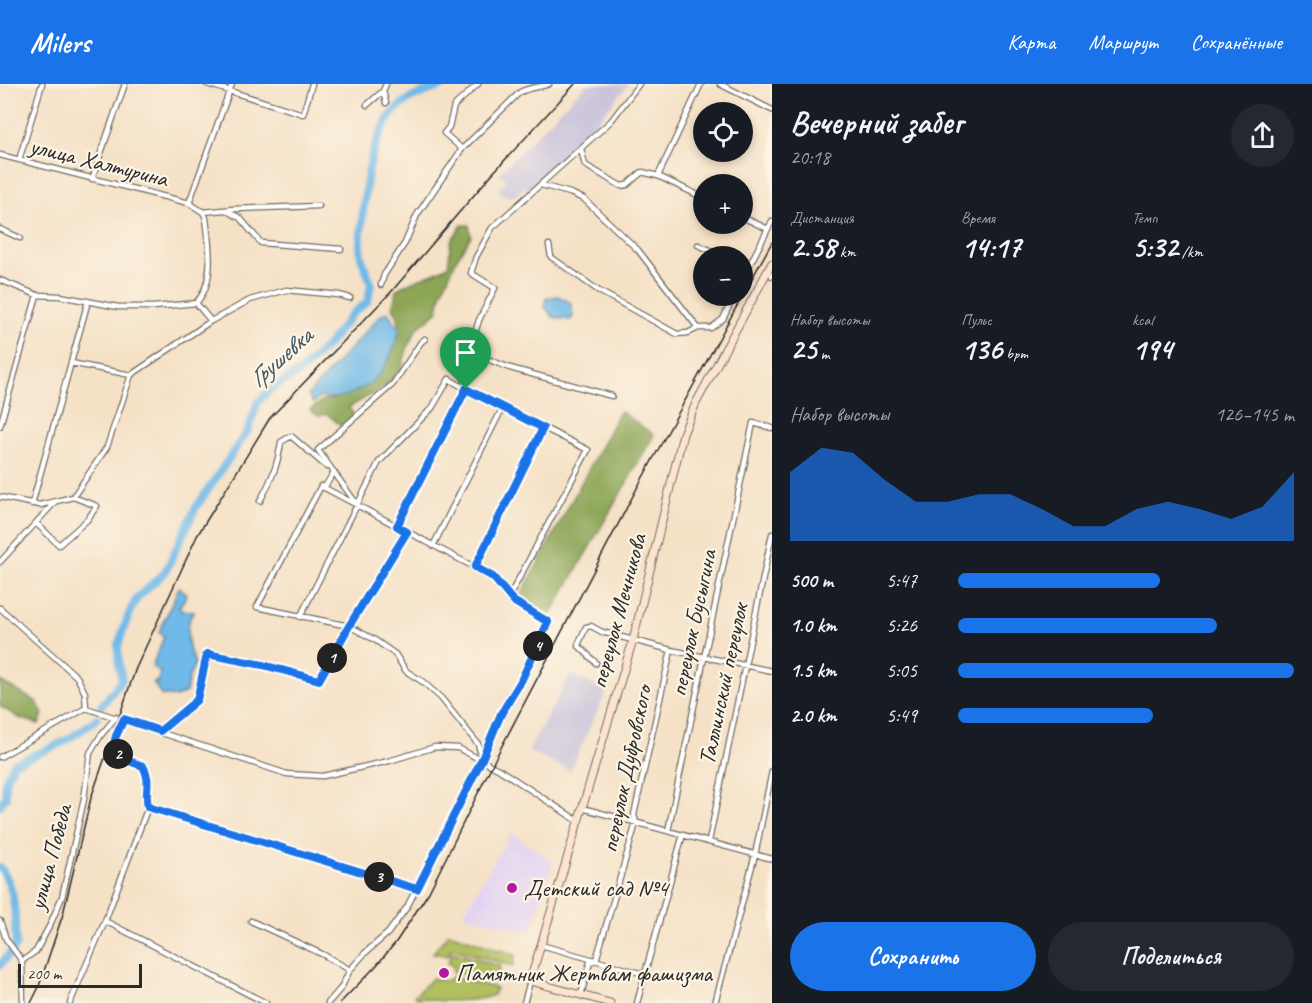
<!DOCTYPE html>
<html lang="ru">
<meta charset="utf-8">
<style>
body{margin:0;font-family:Caveat,sans-serif;background:#242831;color:#f1f3f6;height:100vh;display:flex;flex-direction:column;font-size:22px;white-space:nowrap}
*{box-sizing:border-box;margin:0}
p{font-size:20px;color:#9ea1a6}
.icon{flex:none;width:33px;height:33px;fill:none;stroke:currentColor;stroke-width:2;stroke-linecap:round;stroke-linejoin:round}
.map{position:relative;flex:1;overflow:hidden}
.drawer{display:flex;flex-direction:column;background:#171b24;width:540px}
.drawer>*{flex:none}
.tools{position:absolute;left:693px;top:18px;display:grid;gap:12px}
.tools a{display:grid;place-items:center;width:60px;height:60px;border-radius:50%;background:#171b24;box-shadow:0 3px 9px #0003;font-size:30px}
.scale{position:absolute;left:18px;bottom:15px;width:124px;box-sizing:border-box;padding-left:6px;border:3px solid #2b2b2b;border-top:0;font-size:16px;line-height:21px;white-space:nowrap;color:#2b2b2b;-webkit-text-stroke:4px #fcf5e5;paint-order:stroke}
.pin{position:absolute;display:grid;place-items:center;width:51px;height:51px;color:#fff;margin:-62px -26px;border-radius:50% 50% 50% 0;rotate:-45deg;box-shadow:0 0 6px #0007}
.pin .icon{rotate:45deg}
.km{position:absolute;width:30px;height:30px;margin:-15px;border-radius:50%;background:#222;color:#fff;font-size:16px;line-height:30px;text-align:center}
.round{display:grid;place-items:center;flex:none;width:63px;height:63px;border-radius:32px;background:#242831}
.summary{display:flex;align-items:center;justify-content:space-between;height:102px;padding:0 18px}
h1{font-size:33px;font-weight:700;line-height:45px}
.stats{display:grid;grid-template-columns:repeat(3,1fr);gap:9px;height:102px;padding:6px 18px}
.stats div{display:grid;align-content:center}
.stats b{font-size:30px;font-weight:700}
.stats small{font-size:16px;font-weight:400}
.stats p{font-size:16px}
.chart{height:168px;padding:12px 18px}
.chart p{display:flex;justify-content:space-between}
.chart svg{width:100%;height:108px;margin-top:6px;fill:#1a73e8;opacity:.7}
.action{display:flex;gap:12px;margin-top:auto;padding:12px 18px}
.action a{flex:1;height:69px;border-radius:36px;background:#1a73e8;color:#fff;font-size:24px;font-weight:700;line-height:69px;text-align:center}
.action a+a{background:#242831;color:#f1f3f6}
ul{padding:0 18px;list-style:none;font-size:20px}
li{display:grid;grid-template-columns:96px 72px 1fr;align-items:center;height:45px}
li i{height:15px;border-radius:8px;background:#1a73e8}
header{display:flex;align-items:center;gap:36px;box-sizing:border-box;height:84px;padding:0 30px;background:#1a73e8;color:#fff}
header strong{font-size:28px}
nav{display:flex;gap:33px;margin-inline-start:auto;font-size:21px}
main{display:flex;flex:1;min-height:0}
.map>svg:first-child{display:block}
.built{fill:#e3d3f2}
.industrial{fill:#c6c0da}
.green{fill:#b1bf61;stroke:#6e7546;stroke-width:1.5}
.forest{fill:#8ca657;stroke:#5c6841;stroke-width:1.5}
.water{fill:#6fb9e8;stroke:#4d728a;stroke-width:1.5}
.lines{fill:none;stroke-linecap:round;stroke-linejoin:round}
.river{stroke:#6fb9e8;stroke-width:8}
.street-casing{stroke:#726b61;stroke-width:7}
.secondary-casing{stroke:#726b61;stroke-width:9}
.street{stroke:#fff;stroke-width:4.5}
.secondary{stroke:#fde4d0;stroke-width:7}
.rail{stroke:#2b2b2b;stroke-width:1.5}
.route-casing{stroke:#fff;stroke-width:12}
.route{stroke:#1a73e8;stroke-width:8}
.poi-dot{fill:#b5179e;stroke:#fcf5e5;stroke-width:2}
.labels{text-anchor:middle;stroke-width:4.5;stroke-linejoin:round;paint-order:stroke}
.street-label{font-size:24px;fill:#2b2b2b;stroke:#fcf5e5}
.poi-label{font-size:24px;fill:#2b2b2b;stroke:#fcf5e5;text-anchor:start}
.water-label{font-size:26px;font-style:italic;fill:#3f5664;stroke:#fcf5e5}
</style>
<header>
<strong>Milers</strong>
<nav><a>Карта</a><a>Маршрут</a><a>Сохранённые</a></nav>
</header>
<main>
<div class="map">
<svg width="772" height="919" viewBox="0 0 772 919">
<rect width="100%" height="100%" fill="#fcf5e5"/>
<filter id="ink" filterUnits="userSpaceOnUse"><feTurbulence type="fractalNoise" baseFrequency=".0167" numOctaves="2"/><feDisplacementMap in="SourceGraphic" scale="12" xChannelSelector="R" yChannelSelector="G"/><feConvolveMatrix kernelMatrix="1 2 1 2 8 2 1 2 1" color-interpolation-filters="sRGB"/></filter>
<filter id="wash" filterUnits="userSpaceOnUse"><feTurbulence type="fractalNoise" baseFrequency=".008" numOctaves="4" result="noise"/><feDisplacementMap in="SourceGraphic" scale="24" xChannelSelector="R" yChannelSelector="G"/><feGaussianBlur stdDeviation="1.35" result="paint"/><feColorMatrix in="noise" values="0 0 0 0 0 0 0 0 0 0 0 0 0 0 0 0 0 1.4 0 .05"/><feComposite in="paint" operator="in"/></filter>
<g filter="url(#wash)">
<rect width="100%" height="100%" fill="#f5e1c6"/>
<path class="built" d="M511 749 553 778 531 849 463 830Z"/>
<path class="industrial" d="M586 0H629L585 51 529 107 525 103 514 113 503 111 498 106 506 96 499 90Z
M571 589 606 608 570 687 528 667Z"/>
<path class="green" d="M449 849 515 871 513 882 451 864 448 872 433 869Z
M452 868 500 882 496 899 453 888V882L448 879Z
M452 893 496 904 493 911C475 918 438 919 421 913L419 915 414 912 433 894C440 897 446 899 452 893Z"/>
<path class="forest" d="M462 141H469L471 152 457 174 441 210 438 227 417 245 408 262 401 286 389 300 348 324 355 331 341 342 327 330 319 332 310 326 324 316 333 315C345 306 382 282 389 272 399 258 404 238 393 224L396 206C412 195 431 192 448 182L451 157Z
M620 327 654 351 551 530 520 513Z
M0 597 37 618 43 630 39 640 19 634 0 622Z"/>
<path class="water" d="M558 212 571 219 573 233 570 236 553 233 545 223 546 214Z
M387 228 400 245C396 259 389 278 380 289 367 306 341 317 321 313L313 319 308 311 381 231Z
M179 503 186 509 184 516 179 523 182 527H194C184 540 187 566 195 579L189 593 186 608 176 613 161 611 153 598H158L160 588 152 582 164 553 159 548Z"/>
<g class="lines">
<path class="river" d="M101 622 122 596 119 581 118 561 130 527 137 514 165 488 195 425 248 346 258 318 270 306 298 289 328 261 352 230 368 217 371 199 361 173 360 161C364 117 366 41 408 16 420 9 435 5 447 0
M0 721 6 713 5 698 14 679C46 667 71 657 97 634
M0 783C18 806 14 835 16 862L0 881"/>
</g>
</g>
<g filter="url(#ink)">
<g class="lines">
<g class="street-casing">
<path id="street" d="M207 0 303 30 312 0
M386 0 383 7 386 19
M720 0 772 26
M367 21 383 7
M462 65 444 49 449 43 454 22 478 0
M581 65 585 81 621 102 627 101 642 88 658 92 704 114
M0 71 189 119 203 128 206 134C209 160 216 198 196 219L154 223H118L60 212 37 211 0 196
M19 76 42 0
M658 92 701 0
M92 95 125 0
M541 101 570 109 584 115 638 166 698 244
M189 119 232 0
M227 127 240 134 261 159 341 165
M203 128 234 125 319 122
M742 133 768 145
M0 145 20 154
M549 161 551 173 599 207 677 250 688 249 698 244H711L723 235 734 212
M698 161 724 172
M772 191V192
M742 196 772 137
M381 201 384 191 405 159 417 131 462 65 519 9C527 3 539 4 549 0
M196 219 211 237
M469 268 510 284 612 312
M71 279 131 291
M0 342 37 211
M324 404 334 388
M0 413 40 421 73 413 107 363 131 291 211 237 250 216 286 206 339 211 350 214
M260 417C271 397 278 381 281 358L291 352 327 383
M356 419 318 366 393 300 421 258 425 255
M32 420 88 217
M36 439 59 461 87 436 97 422 73 413
M397 443 466 305 463 287 479 236 495 204 471 189 476 173 492 144 611 37 639 0
M433 462 503 323
M0 478 55 418
M475 483 543 344
M0 524 77 593 85 609 86 624 287 690 323 692 389 677 435 663 458 664 500 686 578 737
M300 533 379 378 432 324 449 295 466 305 588 366 509 513
M596 579 578 561 586 543 591 542 602 548 671 566 772 587
M160 647 197 616 207 570 263 581 319 596 349 542 407 448
M0 673 86 624
M148 723 417 805
M582 724 772 775
M668 747 753 339 772 344
M709 757 772 450
M0 837 6 855 22 877
M105 837 266 919
M251 837 324 871 350 886
M541 861 644 890
M581 911 590 878 596 876 636 739 634 731 671 566
M23 919 22 877 36 867 50 841 62 813 84 715 90 669 101 651 116 633
M70 919 105 837 148 723C144 706 152 698 143 682L120 673 113 663 115 652 124 635
M328 919 341 904 350 886 365 869 388 849 407 823 482 675 501 630 521 597 548 538 513 517 493 493 321 402 257 523 349 542 375 556 395 570 406 587 423 598 441 614 478 660 482 675
M524 919 530 897
M637 919 683 750
M715 919 755 771 772 687"/>
</g>
<g class="secondary-casing">
<path id="secondary" d="M610 919 530 897 633 556 683 350 696 319 772 179"/>
</g>
<use href="#street" class="street"/>
<use href="#secondary" class="secondary"/>
<path class="rail" d="M31 919 38 905 63 830 91 714 136 584 197 452 270 334 392 207 492 90 575 0
M340 919 376 882 396 858 429 808 494 677 636 406 772 158"/>
</g>
</g>
<g class="lines" filter="url(#ink)">
<g class="route-casing">
<path id="route" d="M466 305 543 344 475 483 493 493 513 517 548 538 521 597 501 630 482 675 417 805 148 723C144 706 152 698 143 682L120 674 113 663 116 652 124 635 160 647 197 616 207 570 263 581 319 596 349 542 407 448 397 442Z"/>
</g>
<use href="#route" class="route"/>
</g>
<g class="poi-dot">
<circle cx="512" cy="804" r="6"/>
<circle cx="444" cy="889" r="6"/>
</g>
<g class="labels">
<g class="street-label">
<text transform="translate(99 78) rotate(14)" y="8">улица Халтурина</text>
<text transform="translate(618 527) rotate(-75)" y="8">переулок Мечникова</text>
<text transform="translate(693 539) rotate(-78)" y="8">переулок Бусыгина</text>
<text transform="translate(723 600) rotate(-78)" y="8">Таллинский переулок</text>
<text transform="translate(626 685) rotate(-78)" y="8">переулок Дубровского</text>
<text transform="translate(50 773) rotate(-75)" y="8">улица Победа</text>
</g>
<g class="poi-label">
<text x="524" y="812">Детский сад №4</text>
<text x="456" y="897">Памятник Жертвам фашизма</text>
</g>
<g class="water-label">
<text transform="translate(280 273) rotate(-42)" y="9">Грушевка</text>
</g>
</g>
</svg>
<div class="tools">
<a><svg class="icon" aria-label="locate" viewBox="0 0 24 24"><circle cx="12" cy="12" r="6"/><path d="M12 2v4M12 18v4M2 12h4M18 12h4"/></svg></a>
<a>+</a>
<a>−</a>
</div>
<div class="scale">200 m</div>
<div class="pin" style="left:466px;top:305px;background:#1e9e55"><svg class="icon" aria-label="arrive" viewBox="0 0 24 24"><path d="M6 21V4h12l-3 4 3 4H6"/></svg></div>
<b class="km" style="left:332px;top:574px">1</b>
<b class="km" style="left:118px;top:670px">2</b>
<b class="km" style="left:379px;top:793px">3</b>
<b class="km" style="left:538px;top:562px">4</b>
</div>
<section class="drawer">
<div class="summary"><div><h1>Вечерний забег</h1><p>20:18</p></div><a class="round"><svg class="icon" aria-label="share" viewBox="0 0 24 24"><path d="M12 15V3M7 8l5-5 5 5M5 13v7h14v-7"/></svg></a></div>
<div class="stats">
<div><p>Дистанция</p><b>2.58<small> km</small></b></div>
<div><p>Время</p><b>14:17</b></div>
<div><p>Темп</p><b>5:32<small> /km</small></b></div>
</div>
<div class="stats">
<div><p>Набор высоты</p><b>25<small> m</small></b></div>
<div><p>Пульс</p><b>136<small> bpm</small></b></div>
<div><p>kcal</p><b>194</b></div>
</div>
<div class="chart"><p><span>Набор высоты</span>126–145 m</p>
<svg viewBox="0 0 160 44" preserveAspectRatio="none"><path d="M0 44V16L10 6L20 8L30 19L40 28L50 28L60 25L70 25L80 31L90 38L100 38L110 31L120 28L130 31L140 35L150 30L160 16V44z"/></svg>
</div>
<ul>
<li><b>500 m</b>5:47<i style="width:60%"></i></li>
<li><b>1.0 km</b>5:26<i style="width:77%"></i></li>
<li><b>1.5 km</b>5:05<i style="width:100%"></i></li>
<li><b>2.0 km</b>5:49<i style="width:58%"></i></li>
</ul>
<div class="action"><a>Сохранить</a><a>Поделиться</a></div>
</section>
</main>
